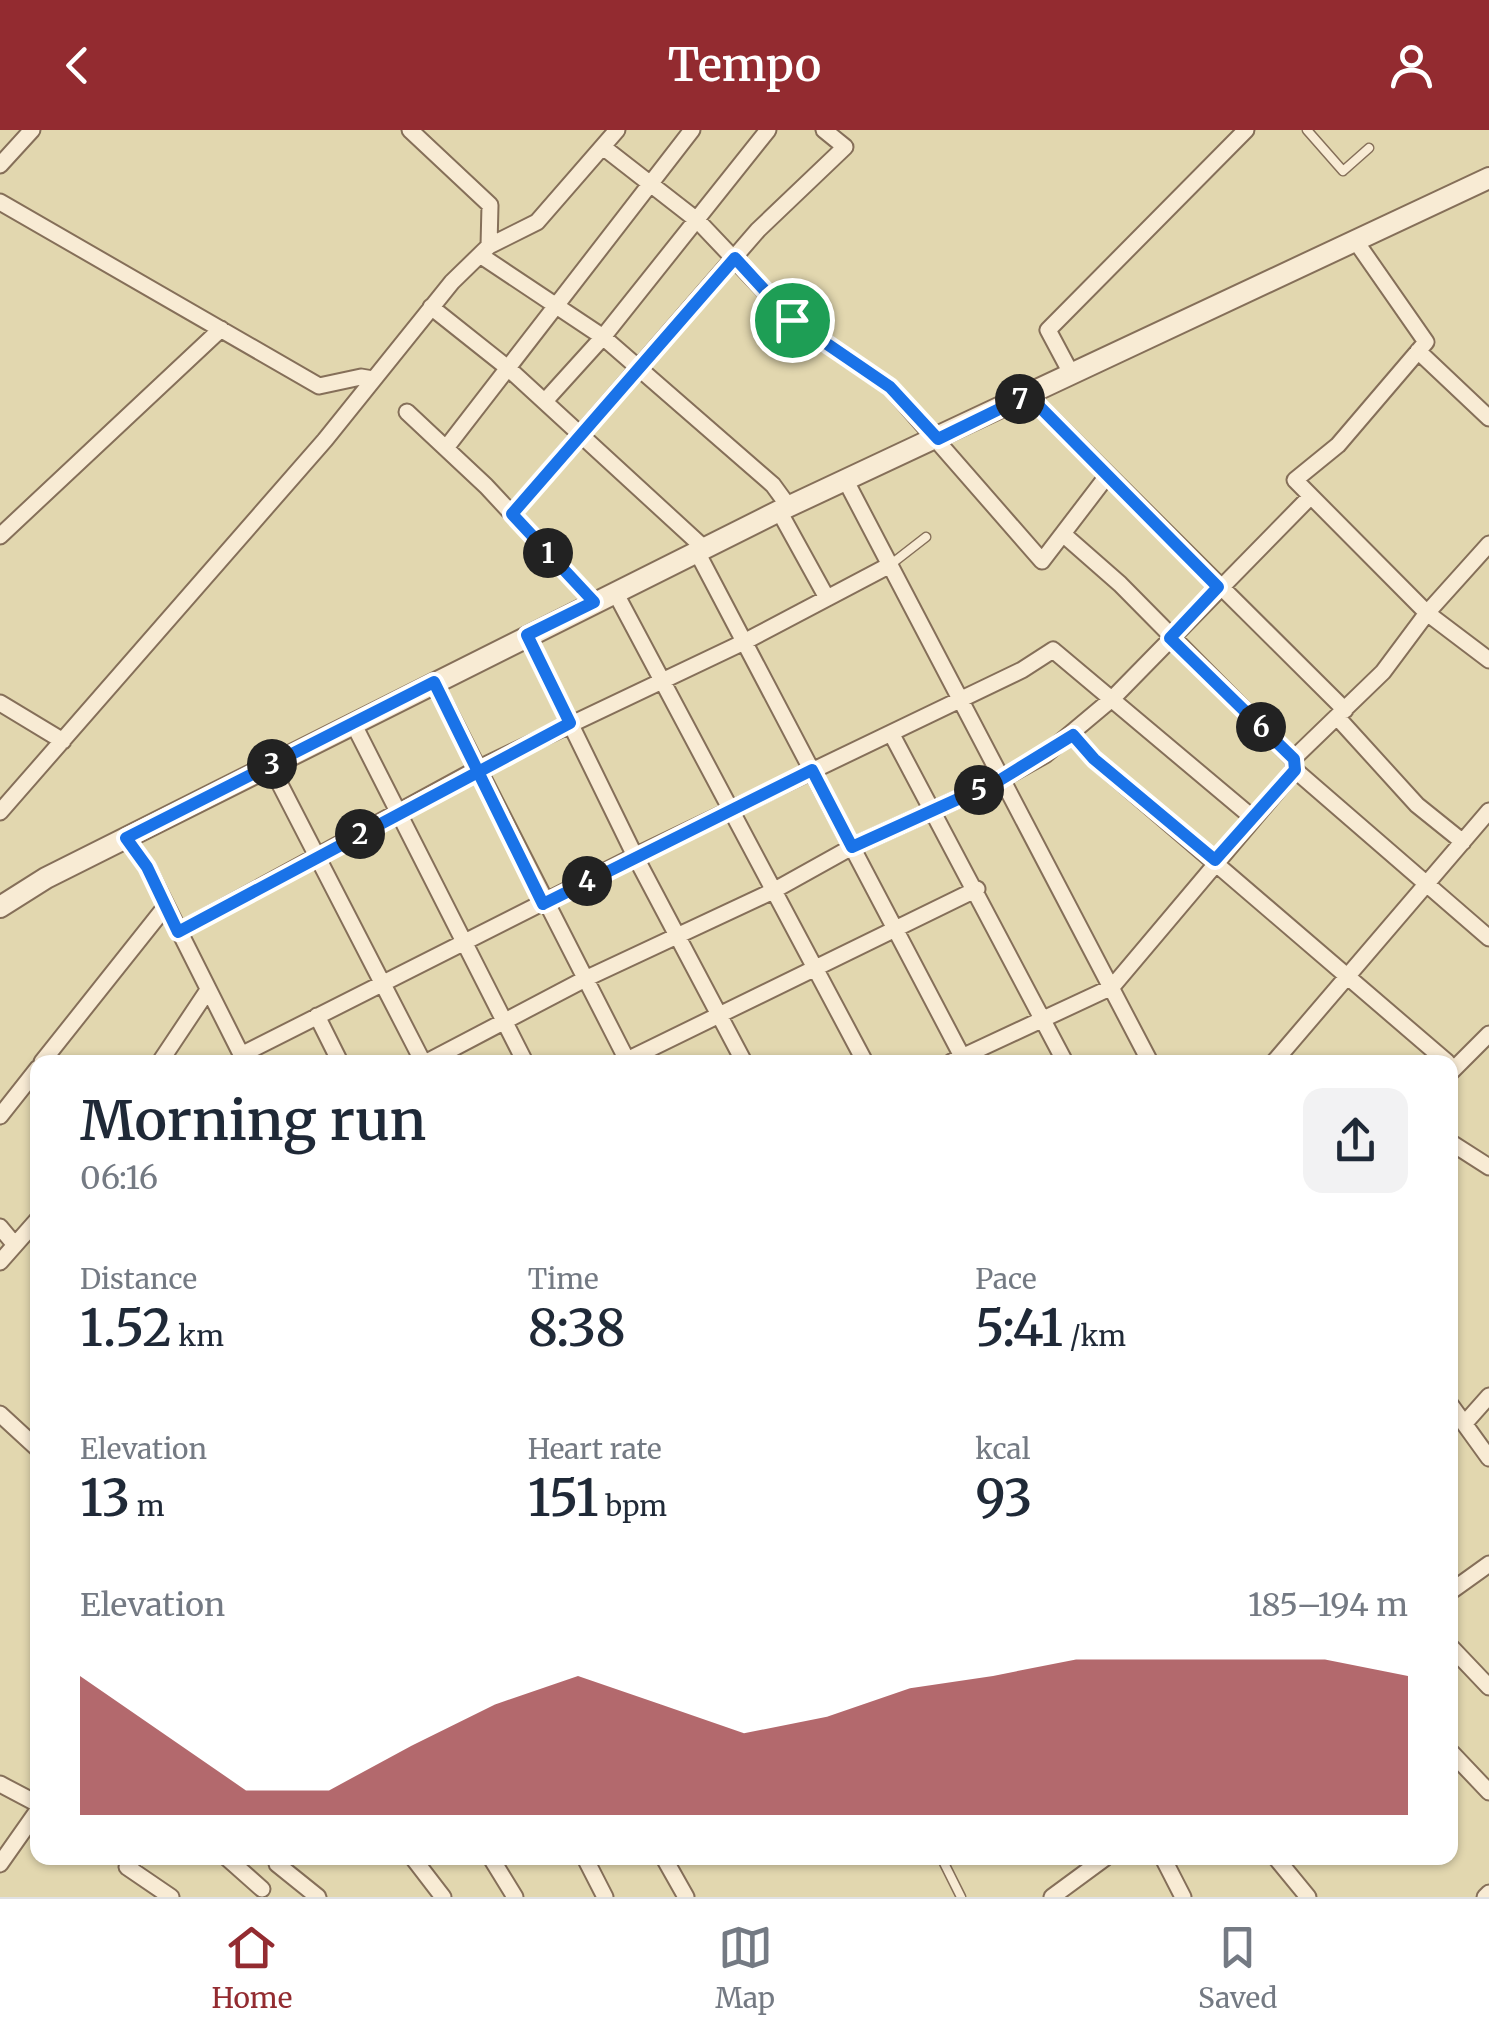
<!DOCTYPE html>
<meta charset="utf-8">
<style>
body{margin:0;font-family:Merriweather,serif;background:#f2f2f3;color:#1f2937;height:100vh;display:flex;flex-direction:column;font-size:38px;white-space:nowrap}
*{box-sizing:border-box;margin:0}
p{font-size:32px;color:#747a83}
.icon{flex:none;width:55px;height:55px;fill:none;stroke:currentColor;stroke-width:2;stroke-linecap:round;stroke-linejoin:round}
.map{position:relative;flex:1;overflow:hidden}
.side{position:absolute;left:30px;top:925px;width:1428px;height:810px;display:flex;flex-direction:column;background:#fff;border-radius:20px;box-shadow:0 2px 8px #0004}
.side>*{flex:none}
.pin{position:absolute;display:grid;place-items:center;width:85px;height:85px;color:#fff;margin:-42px;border:5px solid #fff;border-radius:50%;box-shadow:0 2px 10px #0007}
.km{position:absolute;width:50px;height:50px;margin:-25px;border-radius:50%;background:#222;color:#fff;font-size:28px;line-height:50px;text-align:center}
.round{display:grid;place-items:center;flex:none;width:105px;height:105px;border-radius:20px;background:#f2f2f3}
.overview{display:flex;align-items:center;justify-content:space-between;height:170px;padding:0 50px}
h1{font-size:55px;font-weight:600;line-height:75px}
.stats{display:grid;grid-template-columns:repeat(3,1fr);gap:15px;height:170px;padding:10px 50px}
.stats div{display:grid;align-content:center}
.stats b{font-size:50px;font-weight:600}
.stats small{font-size:28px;font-weight:400}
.stats p{font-size:28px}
.chart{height:280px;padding:20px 50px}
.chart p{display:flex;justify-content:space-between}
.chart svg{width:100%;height:180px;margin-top:10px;fill:#932b30;opacity:.7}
header{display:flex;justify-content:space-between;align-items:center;height:130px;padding:0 50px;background:#932b30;color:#fff;font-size:45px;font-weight:600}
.dock{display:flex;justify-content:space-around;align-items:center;height:140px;border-top:2px solid #e0e1e3;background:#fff;font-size:28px;color:#747a83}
.dock a{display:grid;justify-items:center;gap:5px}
.dock .active{color:#932b30}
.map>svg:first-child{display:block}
.farmland{fill:#e2d7af;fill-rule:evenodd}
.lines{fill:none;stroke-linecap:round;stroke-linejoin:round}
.service-casing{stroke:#856f59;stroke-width:11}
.minor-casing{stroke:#856f59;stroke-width:19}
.tertiary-casing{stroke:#856f59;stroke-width:24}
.service{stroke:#f8ebd4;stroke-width:8}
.minor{stroke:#f8ebd4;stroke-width:15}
.tertiary{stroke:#f8ebd4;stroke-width:20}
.route-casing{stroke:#fff;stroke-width:20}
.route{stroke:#1a73e8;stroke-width:12}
</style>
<header><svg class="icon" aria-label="back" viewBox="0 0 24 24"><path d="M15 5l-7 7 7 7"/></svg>Tempo<svg class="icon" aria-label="person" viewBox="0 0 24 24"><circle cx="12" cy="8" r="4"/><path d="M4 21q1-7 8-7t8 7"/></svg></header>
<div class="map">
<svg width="1489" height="1767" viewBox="0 0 1489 1767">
<rect width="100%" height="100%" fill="#ecddc1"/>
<path class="farmland" d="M0 0H1489V1767H0ZM38 932H1450V1728H38Z"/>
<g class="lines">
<g class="service-casing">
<path id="service" d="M1307 0 1343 41 1369 18
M890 435 926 407
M943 1731 961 1767"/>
</g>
<g class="minor-casing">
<path id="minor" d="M410 0 490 75 489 116
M603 17 698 91 792 190 890 257 1042 431 1107 346
M0 35 32 0
M0 72 319 256 361 247 373 249
M1357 113 1426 212 1338 315 1295 350 1427 483 1489 530
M480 125 603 207 773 355 789 377
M431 177 509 239 704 418
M1418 221 1489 288
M1072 245 1048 200 1246 0
M1028 265 1345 580
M545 271 603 207 768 0
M407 282 486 356 594 472
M446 318 692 0
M847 353 1150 932
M779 381 827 468
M512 384 758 100 845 17 824 0
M1063 404 1120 454 1293 629
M0 406 221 199
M697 422 965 932
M615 462 865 932
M527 505 635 726 744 932
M434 552 628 932
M0 573 63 611
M1337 587 1417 675 1463 712
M353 593 525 932
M891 603 1065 932
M1073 605 1094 629 1447 932
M270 635 423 932
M1295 640 1489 808
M0 682 325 310 452 152 489 116 537 92 617 0
M126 708 147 737 245 932
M178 802 477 639 744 512 890 435
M317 886 340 932
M241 925 635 726 1022 540 1053 520 1253 688
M42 932 166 776
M160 932 208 860
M427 932 585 849 773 761 852 717 1000 650 1045 625 1113 568 1308 369
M623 932 977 759
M951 932 1112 857 1295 640 1293 629 1383 542 1427 483 1489 414
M1274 932 1489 681
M1450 943 1489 904
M0 986 38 938
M1450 1012 1489 1037
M0 1097 15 1115
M0 1132 38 1089
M1450 1274 1489 1328
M0 1284 38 1319
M1465 1293 1489 1266
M1450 1462 1489 1434
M1450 1516 1489 1557
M1450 1621 1489 1662
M0 1654 38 1674
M135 1728 127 1737 171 1767
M227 1728 262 1759
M413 1728 443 1767
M491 1728 515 1767
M585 1728 605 1767
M664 1728 686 1767
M1163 1728 1183 1767
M1276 1728 1308 1767
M0 1734 38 1680
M277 1734 318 1767
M1052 1767 1105 1728
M1485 1767 1489 1763"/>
</g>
<g class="tertiary-casing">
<path id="tertiary" d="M0 777 46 748 779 381 1489 48"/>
</g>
<use href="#service" class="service"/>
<use href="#minor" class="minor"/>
<use href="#tertiary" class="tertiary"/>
</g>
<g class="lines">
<g class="route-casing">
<path id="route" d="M792 190 735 128 512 384 594 472 527 505 570 593 178 802 147 737 126 708 434 552 543 774 812 640 852 717 1000 650 1073 605 1094 629 1215 730 1295 640 1294 629 1170 508 1218 457 1028 265 938 309 890 257 792 190"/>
</g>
<use href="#route" class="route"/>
</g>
</svg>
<div class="pin" style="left:792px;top:190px;background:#1e9e55"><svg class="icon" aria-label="arrive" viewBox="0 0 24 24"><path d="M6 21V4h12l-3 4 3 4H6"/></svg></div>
<b class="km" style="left:548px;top:423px">1</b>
<b class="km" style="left:360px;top:704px">2</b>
<b class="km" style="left:272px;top:634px">3</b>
<b class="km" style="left:587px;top:751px">4</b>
<b class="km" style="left:979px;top:660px">5</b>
<b class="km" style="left:1261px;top:597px">6</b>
<b class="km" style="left:1020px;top:269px">7</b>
<section class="side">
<div class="overview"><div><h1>Morning run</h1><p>06:16</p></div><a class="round"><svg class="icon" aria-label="share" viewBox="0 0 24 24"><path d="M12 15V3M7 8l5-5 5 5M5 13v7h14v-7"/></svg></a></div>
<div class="stats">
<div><p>Distance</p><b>1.52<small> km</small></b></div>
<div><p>Time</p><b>8:38</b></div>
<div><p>Pace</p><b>5:41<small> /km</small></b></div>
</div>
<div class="stats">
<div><p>Elevation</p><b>13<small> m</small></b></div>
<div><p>Heart rate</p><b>151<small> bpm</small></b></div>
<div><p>kcal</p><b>93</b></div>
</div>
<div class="chart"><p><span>Elevation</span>185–194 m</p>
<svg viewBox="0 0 160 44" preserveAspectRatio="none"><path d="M0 44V10L10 24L20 38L30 38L40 27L50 17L60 10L70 17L80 24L90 20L100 13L110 10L120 6L130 6L140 6L150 6L160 10V44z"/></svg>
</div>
</section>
</div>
<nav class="dock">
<a class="active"><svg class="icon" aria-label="home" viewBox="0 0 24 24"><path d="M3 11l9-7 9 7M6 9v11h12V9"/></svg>Home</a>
<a><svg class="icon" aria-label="map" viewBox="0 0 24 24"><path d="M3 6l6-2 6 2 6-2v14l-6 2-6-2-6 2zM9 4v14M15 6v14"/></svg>Map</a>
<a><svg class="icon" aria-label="saved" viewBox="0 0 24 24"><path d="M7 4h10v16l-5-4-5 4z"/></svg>Saved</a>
</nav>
